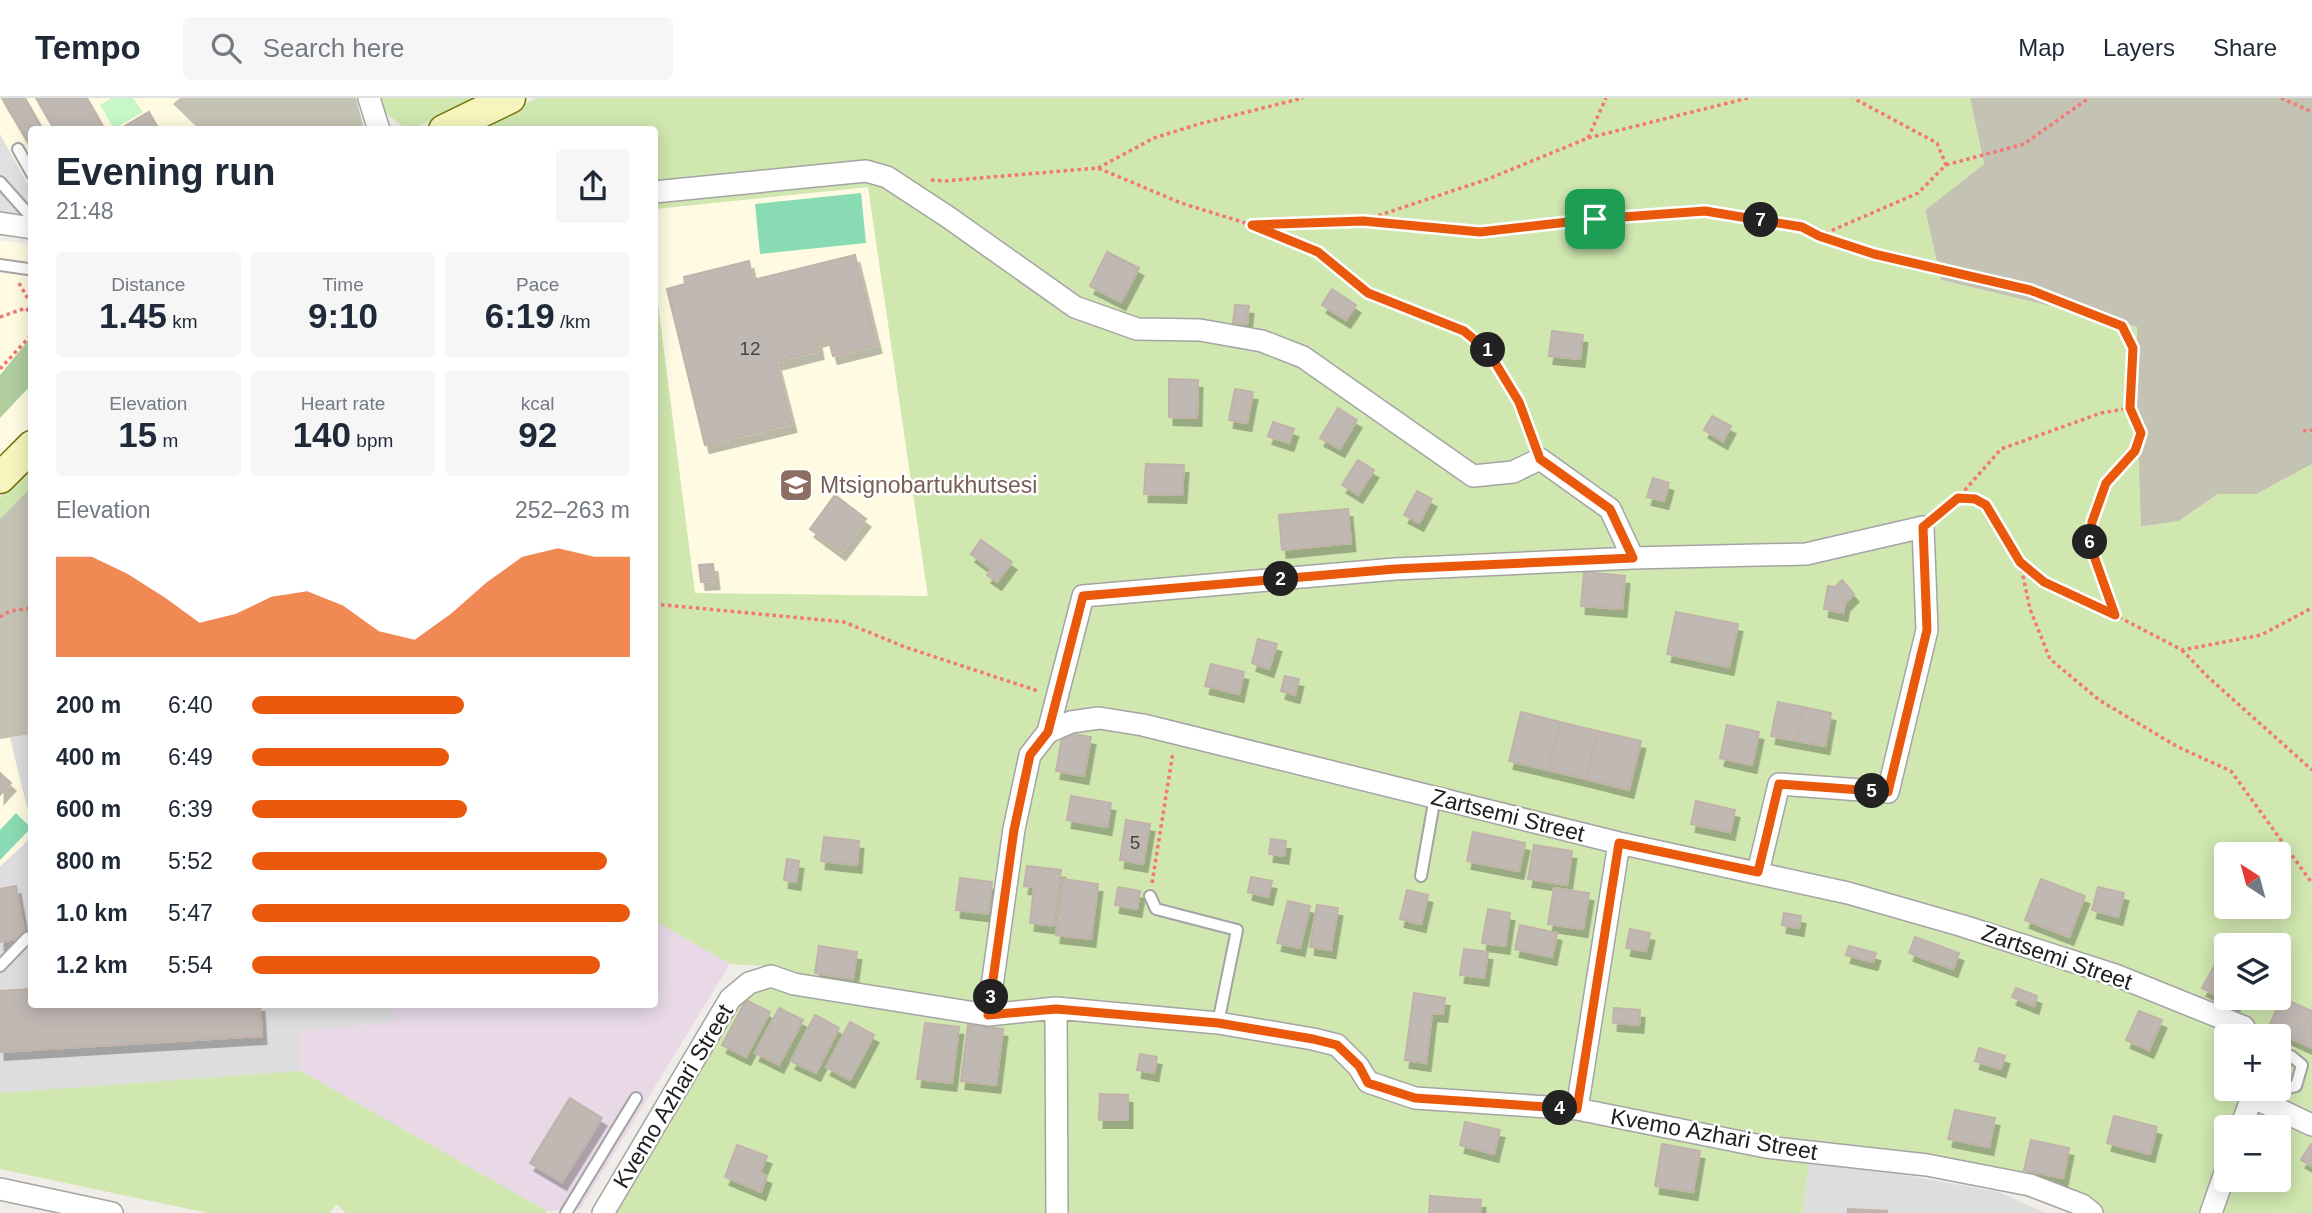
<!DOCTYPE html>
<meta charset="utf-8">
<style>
body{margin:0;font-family:Helvetica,sans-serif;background:#f6f6f7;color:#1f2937;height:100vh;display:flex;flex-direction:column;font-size:26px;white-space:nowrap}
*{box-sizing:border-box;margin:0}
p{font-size:23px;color:#747a83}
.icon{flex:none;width:38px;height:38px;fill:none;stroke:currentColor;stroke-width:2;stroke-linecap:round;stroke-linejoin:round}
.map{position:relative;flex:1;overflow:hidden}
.panel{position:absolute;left:28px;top:28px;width:630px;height:882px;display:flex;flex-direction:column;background:#fff;border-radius:7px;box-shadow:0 4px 18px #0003}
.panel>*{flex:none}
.needle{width:46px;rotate:324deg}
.buttons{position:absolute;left:2214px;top:744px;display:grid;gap:14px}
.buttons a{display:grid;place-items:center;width:77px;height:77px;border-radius:7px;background:#fff;box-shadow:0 4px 18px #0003;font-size:35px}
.pin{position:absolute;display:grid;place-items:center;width:60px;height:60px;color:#fff;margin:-30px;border-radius:14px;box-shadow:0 4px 10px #0006}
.km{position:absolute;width:35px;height:35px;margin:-18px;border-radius:50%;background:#222;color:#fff;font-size:19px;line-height:35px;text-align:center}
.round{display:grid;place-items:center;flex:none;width:74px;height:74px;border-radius:7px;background:#f6f6f7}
.summary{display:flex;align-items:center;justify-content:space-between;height:119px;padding:0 28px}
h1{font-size:38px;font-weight:800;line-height:52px}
.stats{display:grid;grid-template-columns:repeat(3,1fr);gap:10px;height:119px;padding:7px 28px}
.stats div{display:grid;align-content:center;border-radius:7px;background:#f6f6f7;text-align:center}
.stats b{font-size:35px;font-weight:800}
.stats small{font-size:19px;font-weight:400}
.stats p{font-size:19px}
.chart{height:196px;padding:14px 28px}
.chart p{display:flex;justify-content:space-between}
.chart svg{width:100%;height:126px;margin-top:7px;fill:#ea580c;opacity:.7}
ul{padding:0 28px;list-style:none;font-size:23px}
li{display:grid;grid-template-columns:112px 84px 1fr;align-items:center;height:52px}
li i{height:18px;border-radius:9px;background:#ea580c}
header{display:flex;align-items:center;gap:42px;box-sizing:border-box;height:98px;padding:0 35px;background:#fff;border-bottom:2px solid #e0e1e3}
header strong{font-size:33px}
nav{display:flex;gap:38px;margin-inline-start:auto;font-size:24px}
.search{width:490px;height:63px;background:#f6f6f7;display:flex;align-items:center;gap:18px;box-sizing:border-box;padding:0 24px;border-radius:7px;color:#747a83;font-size:26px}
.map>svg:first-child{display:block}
.residential{fill:#dedddd}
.industrial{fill:#e9d9e7}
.education{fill:#fefbe2}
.construction{fill:#c4c3b3}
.grass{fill:#d0e7b0;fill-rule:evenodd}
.forest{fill:#b0cd9e}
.park{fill:#c7f7c7}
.pitch{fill:#89dbb4}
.parking{fill:#e0e0e0}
.building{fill:#c0b8b3;stroke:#c1b2aa;stroke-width:2;filter:url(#shadow)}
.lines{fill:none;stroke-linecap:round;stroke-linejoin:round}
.lane-casing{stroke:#a4a4a4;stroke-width:14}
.street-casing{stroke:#a4a4a4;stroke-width:24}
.secondary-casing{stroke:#71730a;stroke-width:33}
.path{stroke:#f37775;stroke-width:3.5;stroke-dasharray:3.5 3.5;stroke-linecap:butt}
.lane{stroke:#fff;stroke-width:10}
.street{stroke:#fff;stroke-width:21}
.secondary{stroke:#f7f5be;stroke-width:30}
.route-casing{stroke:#fff;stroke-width:14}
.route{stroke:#ea580c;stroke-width:9}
.labels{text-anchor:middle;stroke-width:5;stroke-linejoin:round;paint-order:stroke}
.number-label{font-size:19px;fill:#484645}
.education-label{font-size:23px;fill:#785e54;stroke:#fff;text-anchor:start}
.street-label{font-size:23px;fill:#202020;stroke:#fff}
</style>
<header>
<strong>Tempo</strong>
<div class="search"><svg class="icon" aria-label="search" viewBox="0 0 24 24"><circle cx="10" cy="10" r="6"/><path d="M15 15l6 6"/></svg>Search here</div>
<nav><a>Map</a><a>Layers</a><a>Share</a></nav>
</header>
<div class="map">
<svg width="2312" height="1115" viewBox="0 0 2312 1115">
<defs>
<filter id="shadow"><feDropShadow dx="4.5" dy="8" stdDeviation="0" flood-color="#0004"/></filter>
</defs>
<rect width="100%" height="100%" fill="#f0ece7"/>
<path class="residential" d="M31 636V726L10 640Z
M31 740 32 906H393L396 923 300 933 301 973 0 995V768Z
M1809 1060 1999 1094 2045 1115H1803Z"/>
<path class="industrial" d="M655 823 730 866 580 1111 547 1113 301 973 300 933 396 923 393 907 654 906Z"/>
<path class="education" d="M0 0H180L174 7 199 31 32 32 31 92 0 36Z
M868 89 928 499 695 496 655 183 654 111Z
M0 142 32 147 31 328 0 361Z
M10 640 31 726V740L0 768V641Z"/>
<path class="construction" d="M180 0H356L364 31H199L173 6Z
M1970 0H2312V366L2257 396H2218L2179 423 2140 429 2137 305V229L1941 182 1925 112 1984 66Z
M31 389V636L0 641V421Z"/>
<path class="grass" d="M376 0H480L409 32 406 31 378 9Z
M537 0H1970L1984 66 1925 112 1941 182 2137 229V305L2141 429 2179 423 2218 396H2257L2312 366V1027L2252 999 2241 1029H2226V1072L2211 1115H2092L2030 1087 1809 1060 1803 1115H615L734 903 767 886 794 885 783 869 730 866 655 823V183L695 495 928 498 868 89 655 111 654 32H474ZM2226 756H2278V808H2226ZM2226 847H2278V900H2226ZM2226 938H2278V990H2226Z
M31 368V389L0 421V400Z
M301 973 547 1113 546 1115H346L336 1106 330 1115H208L0 1071V995Z
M2264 1009 2312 1031V1115H2219L2231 1082H2278V1029H2250L2256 1013Z"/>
<path class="forest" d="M31 239V287L0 320V277Z"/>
<path class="park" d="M112 0H133L143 14 114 31 100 7Z"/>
<path class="pitch" d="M861 95 866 145 760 156 755 106Z
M16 715 31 730 0 762V732Z"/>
<path class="parking" d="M0 36 31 92V124L0 119Z"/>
<path class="building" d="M2 0H25L43 32H32V51Z
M36 0H87L105 32H55Z
M149 14 159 32H127L125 28Z
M1107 154 1139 170 1121 204 1090 188Z
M855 157 877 247 833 258 828 238 817 241 819 253 776 264 792 326 705 347 667 191 685 186 684 179 749 163 753 182Z
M1332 191 1356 207 1346 222 1322 207Z
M1235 207 1249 208 1247 226 1233 225Z
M1552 233 1583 237 1580 261 1549 258Z
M1169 281 1198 282 1197 320 1169 319Z
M1235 291 1253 294 1247 325 1229 322Z
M1338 310 1357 322 1340 351 1320 340Z
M1712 318 1731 328 1723 343 1704 332Z
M1273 324 1294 331 1289 345 1268 338Z
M1358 362 1374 372 1358 397 1342 387Z
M1146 366 1184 367 1182 397 1144 396Z
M1653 380 1669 385 1664 403 1647 399Z
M1417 393 1432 401 1419 425 1404 417Z
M835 397 866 421 841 454 810 431Z
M1348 411 1351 445 1282 452 1279 417Z
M981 442 1012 464 997 484 987 477 991 471 971 456Z
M713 466 715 483 701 484 699 467Z
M1584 474 1625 478 1622 511 1581 508Z
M1842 482 1854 496 1845 505 1843 515 1824 511 1828 488 1835 489Z
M1676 514 1738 526 1729 569 1667 556Z
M1258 541 1277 546 1269 571 1252 565Z
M1211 566 1244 574 1239 596 1205 588Z
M1285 578 1299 581 1295 597 1281 593Z
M1778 604 1803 609 1797 643 1771 638Z
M1803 609 1831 615 1825 648 1797 643Z
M1521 614 1560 624 1548 672 1509 663Z
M1560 624 1597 633 1586 681 1548 672Z
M1727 627 1759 634 1752 667 1720 660Z
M1597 633 1641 643 1629 692 1586 681Z
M1063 634 1091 639 1084 678 1056 673Z
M0 675 11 685 0 697Z
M1071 698 1111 705 1107 729 1067 722Z
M1696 703 1735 712 1730 734 1691 726Z
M1126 722 1150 726 1143 766 1120 762Z
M1473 734 1525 745 1519 773 1467 763Z
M824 739 859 743 857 767 821 763Z
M1271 741 1286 743 1284 758 1269 756Z
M1534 747 1572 753 1567 787 1528 781Z
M787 761 799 763 796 784 784 782Z
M1027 768 1061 772 1054 828 1030 825 1034 789 1024 788Z
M1251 779 1272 783 1268 799 1248 794Z
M960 780 992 784 988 816 956 812Z
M1063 781 1098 786 1091 841 1056 837Z
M2041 781 2085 798 2069 839 2025 822Z
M16 788 25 839 0 844V791Z
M1118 789 1140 793 1137 811 1115 807Z
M2098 789 2124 795 2118 819 2092 812Z
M1554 790 1589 795 1583 831 1548 826Z
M1407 792 1428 797 1421 826 1400 821Z
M1288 803 1310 808 1300 850 1277 845Z
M1317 807 1338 810 1331 852 1310 849Z
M1488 811 1510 815 1505 848 1482 845Z
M1784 815 1801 818 1799 830 1782 827Z
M1520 827 1557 835 1552 859 1515 851Z
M1630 831 1650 835 1646 853 1626 850Z
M1915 839 1959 855 1953 871 1909 855Z
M819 848 857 854 853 881 815 875Z
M1849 848 1876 855 1873 864 1846 857Z
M1464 851 1488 854 1484 880 1460 877Z
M2218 861 2226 865V900H2238L2234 907 2202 890Z
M2016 890 2037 898 2034 908 2012 899Z
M32 891V906H260L262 938 0 954V893Z
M1414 895 1445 900 1443 916 1432 915 1426 965 1405 962Z
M2282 900 2312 913V950L2268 930Z
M746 902 770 914 746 959 722 947Z
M779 910 803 922 779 967 755 955Z
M1614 910 1640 912 1639 927 1613 925Z
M2139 913 2162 922 2149 952 2126 942Z
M815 917 839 930 816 975 791 963Z
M850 924 874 937 850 982 826 969Z
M925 925 959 929 952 985 917 981Z
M968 927 1003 931 996 987 961 983Z
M1979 950 2005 958 2001 971 1975 963Z
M1140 956 1157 959 1154 975 1137 972Z
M1100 996 1128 997V1022H1099Z
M570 1000 602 1020 562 1084 530 1065Z
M1955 1012 1995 1020 1989 1049 1948 1041Z
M2114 1018 2157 1029 2150 1056 2107 1045Z
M1465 1024 1500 1032 1494 1056 1460 1047Z
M2031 1042 2069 1050 2063 1080 2024 1072Z
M1662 1046 1700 1053 1693 1094 1655 1088Z
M2311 1046H2312V1068L2301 1062Z
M737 1047 767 1058 760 1075 767 1078 761 1094 725 1079Z
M1430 1098 1481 1102 1480 1115H1429Z
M1848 1111 1887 1113V1115H1848Z"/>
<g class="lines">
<g class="lane-casing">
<path id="lane" d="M18 51 32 76
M0 84 32 120
M0 167 28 171
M1421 778 1435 699
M1150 798 1156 811 1237 832 1218 925
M0 868 27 840 32 839
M2258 998 2296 988 2302 967 2291 958
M566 1115 636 1000"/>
</g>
<g class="street-casing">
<path id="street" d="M369 0 379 32
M654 94 866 73 887 79 948 119 1075 209 1137 231 1200 232 1262 243 1303 259 1473 378 1513 374 1540 361 1610 411 1633 460
M0 125 32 130
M1048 634 1083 498 1395 471 1633 460 1806 456 1923 429 1927 532 1888 694 1779 686 1758 774
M1056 910 1057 1115
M988 917 1014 731 1030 657 1048 634 1071 624 1099 620 1143 627 1619 745 1848 795 1963 828 2115 877 2244 929
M1577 1011 1619 745
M2241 1029 2252 999 2312 1027
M0 1091 112 1115
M603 1115 730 901 749 885 771 878 794 886 988 917 1056 910 1218 925 1313 941 1337 947 1358 968 1368 984 1415 1000 1577 1011 1766 1049 1927 1067 2030 1087 2082 1107 2092 1115
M2211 1115 2226 1072"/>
</g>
<g class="secondary-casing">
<path id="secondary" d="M444 32 510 0
M0 380 32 348"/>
</g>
<path class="path" d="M2281 0 2312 14
M1588 40 1606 0
M1946 67 2024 46 2089 0
M1098 70 1154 40 1199 26 1303 0
M931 82 944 83 1098 70 1181 105 1252 127 1318 154 1368 195 1464 233 1488 253 1519 304 1533 342
M1365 122 1488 81 1588 40 1748 0
M1252 127 1363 123 1480 133 1595 121 1705 113 1802 129 1819 138 1874 156 2030 192 2121 228 2133 250 2130 310 2141 335 2135 353 2106 385 2092 424 2089 447 2115 517
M1819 138 1918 95 1946 67 1937 45 1853 0
M19 185 32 208
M0 219 26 210 32 217
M0 271 32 236
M2303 333 2312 332
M1958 400 1975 401 1986 407 2020 464 2044 484 2115 517 2182 552 2261 537 2312 510
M1939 416 1958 400 2001 351 2101 315 2130 310
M2020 464 2030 511 2050 561 2099 602 2178 649 2231 673 2312 785
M654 506 844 524 905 549 1038 593
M0 519 10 513 32 510
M2182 552 2208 579 2312 672
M1152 785 1173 654"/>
<use href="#lane" class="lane"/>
<use href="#street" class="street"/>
<use href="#secondary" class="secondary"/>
</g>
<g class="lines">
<g class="route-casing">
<path id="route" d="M1705 113 1802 129 1819 138 1874 156 2030 192 2122 228 2133 250 2130 310 2141 335 2135 353 2106 385 2092 424 2090 447 2115 517 2044 484 2020 464 1986 407 1975 401 1958 400 1923 429 1927 532 1888 694 1779 686 1758 774 1619 745 1577 1011 1415 1000 1368 985 1359 968 1337 947 1313 941 1218 925 1056 911 988 917 1014 732 1030 657 1048 634 1083 498 1395 471 1633 460 1610 411 1540 361 1519 304 1488 253 1464 233 1368 195 1318 154 1252 127 1363 123 1480 134 1595 121Z"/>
</g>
<use href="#route" class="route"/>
</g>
<defs>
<g id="school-square" transform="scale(1.75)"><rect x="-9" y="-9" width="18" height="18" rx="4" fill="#8d6e63" stroke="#fff"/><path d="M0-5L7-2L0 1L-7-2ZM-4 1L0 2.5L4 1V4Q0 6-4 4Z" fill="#fff"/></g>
</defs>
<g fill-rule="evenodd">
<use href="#school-square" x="796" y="387"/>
</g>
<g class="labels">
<g class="number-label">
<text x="750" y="257">12</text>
<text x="1135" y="751">5</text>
</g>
<g class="education-label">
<text x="820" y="395">Mtsignobartukhutsesi</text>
</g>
<g class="street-label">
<text transform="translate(1508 717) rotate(14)" y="8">Zartsemi Street</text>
<text transform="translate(2057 859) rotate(19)" y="8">Zartsemi Street</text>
<text transform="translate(673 998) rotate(-59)" y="8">Kvemo Azhari Street</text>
<text transform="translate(1714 1036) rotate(10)" y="8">Kvemo Azhari Street</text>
</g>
</g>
</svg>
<div class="buttons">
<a><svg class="needle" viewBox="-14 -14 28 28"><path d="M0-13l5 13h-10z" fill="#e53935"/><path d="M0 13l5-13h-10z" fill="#747a83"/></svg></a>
<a><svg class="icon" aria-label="layers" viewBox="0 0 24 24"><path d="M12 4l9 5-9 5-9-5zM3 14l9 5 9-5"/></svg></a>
<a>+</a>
<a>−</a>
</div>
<div class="pin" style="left:1595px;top:121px;background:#1e9e55"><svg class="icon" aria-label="arrive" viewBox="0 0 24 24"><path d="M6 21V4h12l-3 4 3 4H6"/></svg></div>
<b class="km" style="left:1488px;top:252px">1</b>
<b class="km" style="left:1281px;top:481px">2</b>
<b class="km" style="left:991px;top:899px">3</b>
<b class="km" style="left:1560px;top:1010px">4</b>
<b class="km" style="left:1872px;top:693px">5</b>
<b class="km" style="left:2090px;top:444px">6</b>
<b class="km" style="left:1761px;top:122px">7</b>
<section class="panel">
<div class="summary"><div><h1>Evening run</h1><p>21:48</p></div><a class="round"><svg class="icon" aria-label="share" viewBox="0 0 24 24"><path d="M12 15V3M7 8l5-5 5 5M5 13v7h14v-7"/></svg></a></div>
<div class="stats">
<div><p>Distance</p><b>1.45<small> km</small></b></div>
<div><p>Time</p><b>9:10</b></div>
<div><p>Pace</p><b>6:19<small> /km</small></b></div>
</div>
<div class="stats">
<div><p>Elevation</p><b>15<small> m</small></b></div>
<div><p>Heart rate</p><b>140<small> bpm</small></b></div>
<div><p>kcal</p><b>92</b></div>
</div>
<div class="chart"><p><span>Elevation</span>252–263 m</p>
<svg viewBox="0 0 160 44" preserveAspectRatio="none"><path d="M0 44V9L10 9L20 15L30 23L40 32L50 29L60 23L70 21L80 26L90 35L100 38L110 29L120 18L130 9L140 6L150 9L160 9V44z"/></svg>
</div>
<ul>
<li><b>200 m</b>6:40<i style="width:56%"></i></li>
<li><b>400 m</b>6:49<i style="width:52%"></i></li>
<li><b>600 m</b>6:39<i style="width:57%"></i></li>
<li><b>800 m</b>5:52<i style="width:94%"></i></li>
<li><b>1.0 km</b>5:47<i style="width:100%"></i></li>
<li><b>1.2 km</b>5:54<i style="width:92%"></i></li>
</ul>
</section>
</div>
